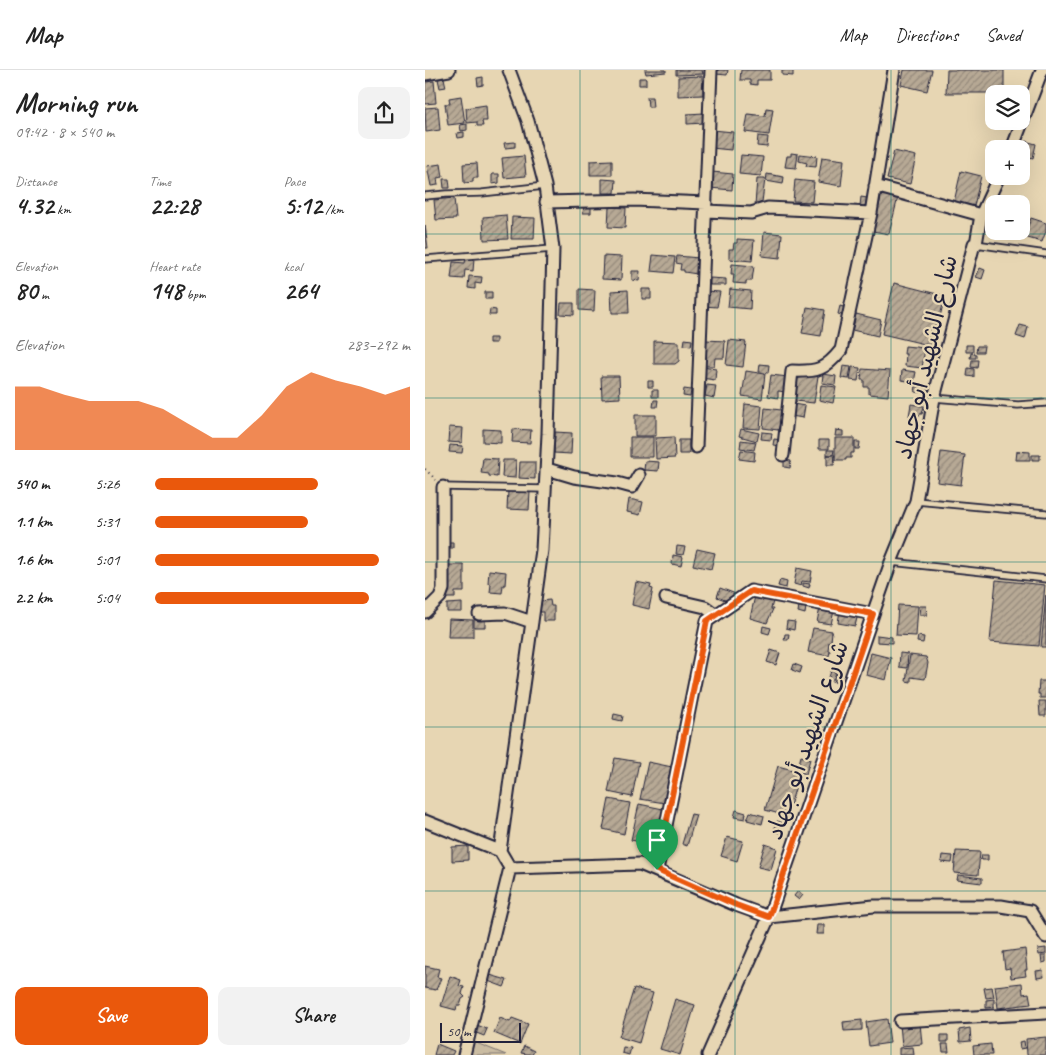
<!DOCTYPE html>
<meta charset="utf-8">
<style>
body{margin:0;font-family:Caveat,"Playpen Sans Arabic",sans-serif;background:#f2f2f2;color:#222;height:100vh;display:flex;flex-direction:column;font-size:19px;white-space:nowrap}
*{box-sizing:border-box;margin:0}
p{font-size:16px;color:#767676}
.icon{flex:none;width:28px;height:28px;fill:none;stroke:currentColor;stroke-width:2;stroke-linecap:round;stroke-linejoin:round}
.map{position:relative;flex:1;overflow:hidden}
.details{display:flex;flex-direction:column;background:#fff;width:425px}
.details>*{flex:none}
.fabs{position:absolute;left:560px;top:15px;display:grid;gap:10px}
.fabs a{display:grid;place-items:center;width:45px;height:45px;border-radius:10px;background:#fff;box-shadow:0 5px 20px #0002;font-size:25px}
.scale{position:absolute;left:15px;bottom:12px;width:81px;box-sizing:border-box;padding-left:5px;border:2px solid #22223b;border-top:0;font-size:14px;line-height:18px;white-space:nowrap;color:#22223b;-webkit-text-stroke:4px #e7d6b3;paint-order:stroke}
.pin{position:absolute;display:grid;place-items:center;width:42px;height:42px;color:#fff;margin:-51px -21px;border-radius:50% 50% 50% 0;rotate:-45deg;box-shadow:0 0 5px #0007}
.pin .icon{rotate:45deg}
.round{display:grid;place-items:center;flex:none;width:52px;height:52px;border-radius:10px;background:#f2f2f2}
.summary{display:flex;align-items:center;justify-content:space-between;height:85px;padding:0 15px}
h1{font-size:28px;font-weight:600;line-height:38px}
.stats{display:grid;grid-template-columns:repeat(3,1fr);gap:8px;height:85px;padding:5px 15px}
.stats div{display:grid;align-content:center}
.stats b{font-size:25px;font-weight:600}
.stats small{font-size:14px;font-weight:400}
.stats p{font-size:14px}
.chart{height:140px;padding:10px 15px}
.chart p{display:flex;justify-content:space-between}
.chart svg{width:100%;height:90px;margin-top:5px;fill:#ea580c;opacity:.7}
.action{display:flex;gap:10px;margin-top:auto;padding:10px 15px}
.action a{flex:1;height:58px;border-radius:10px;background:#ea580c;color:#fff;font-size:20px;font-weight:600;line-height:58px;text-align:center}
.action a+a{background:#f2f2f2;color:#222}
ul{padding:0 15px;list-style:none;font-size:16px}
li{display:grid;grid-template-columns:80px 60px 1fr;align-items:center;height:38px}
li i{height:12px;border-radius:6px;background:#ea580c}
header{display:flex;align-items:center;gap:30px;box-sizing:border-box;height:70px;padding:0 25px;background:#fff;border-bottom:1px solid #e0e0e0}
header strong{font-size:24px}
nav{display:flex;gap:28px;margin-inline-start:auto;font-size:18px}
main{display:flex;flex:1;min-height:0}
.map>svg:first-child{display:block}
.garden{fill:#cabca2;stroke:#766f6e}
.building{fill:url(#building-hatch);stroke:#22223b}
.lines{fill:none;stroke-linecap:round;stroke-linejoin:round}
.lane-casing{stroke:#22223b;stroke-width:9}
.street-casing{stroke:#22223b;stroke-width:15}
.path{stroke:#22223b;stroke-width:2;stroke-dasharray:1 4;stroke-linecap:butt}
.lane{stroke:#e7d6b3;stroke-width:5.5}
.street{stroke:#e7d6b3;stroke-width:11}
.route-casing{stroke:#fff;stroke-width:10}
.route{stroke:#ea580c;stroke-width:6}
.grid{fill:none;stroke:#0f766e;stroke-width:1;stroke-opacity:0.55}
.labels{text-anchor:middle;stroke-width:4.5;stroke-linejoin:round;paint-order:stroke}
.street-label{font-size:24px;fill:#22223b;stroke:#e7d6b3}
</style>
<header>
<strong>Map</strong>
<nav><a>Map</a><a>Directions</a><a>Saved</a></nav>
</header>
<main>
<section class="details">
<div class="summary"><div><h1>Morning run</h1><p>09:42 · 8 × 540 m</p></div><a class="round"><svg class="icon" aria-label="share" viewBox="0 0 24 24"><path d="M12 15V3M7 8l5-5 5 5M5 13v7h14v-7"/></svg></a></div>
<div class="stats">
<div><p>Distance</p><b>4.32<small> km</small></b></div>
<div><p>Time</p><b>22:28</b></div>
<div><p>Pace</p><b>5:12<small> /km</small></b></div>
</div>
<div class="stats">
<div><p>Elevation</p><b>80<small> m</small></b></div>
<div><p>Heart rate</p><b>148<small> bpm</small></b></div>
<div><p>kcal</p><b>264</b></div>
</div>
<div class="chart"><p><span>Elevation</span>283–292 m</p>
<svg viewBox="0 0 160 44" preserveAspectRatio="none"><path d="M0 44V13L10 13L20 17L30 20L40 20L50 20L60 24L70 31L80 38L90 38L100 27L110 13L120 6L130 10L140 13L150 17L160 13V44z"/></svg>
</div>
<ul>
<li><b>540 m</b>5:26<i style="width:64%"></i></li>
<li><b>1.1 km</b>5:31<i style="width:60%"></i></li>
<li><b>1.6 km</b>5:01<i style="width:88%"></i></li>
<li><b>2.2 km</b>5:04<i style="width:84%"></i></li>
</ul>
<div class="action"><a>Save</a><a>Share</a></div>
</section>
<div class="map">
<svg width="621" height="985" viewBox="0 0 621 985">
<defs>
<pattern id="building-hatch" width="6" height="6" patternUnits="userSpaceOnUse" patternTransform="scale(1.25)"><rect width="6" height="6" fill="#b7a995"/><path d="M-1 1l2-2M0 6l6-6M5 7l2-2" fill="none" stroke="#94897b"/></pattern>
</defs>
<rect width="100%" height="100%" fill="#e7d6b3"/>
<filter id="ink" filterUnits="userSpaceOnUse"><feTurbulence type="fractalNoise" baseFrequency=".02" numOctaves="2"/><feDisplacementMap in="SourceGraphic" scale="10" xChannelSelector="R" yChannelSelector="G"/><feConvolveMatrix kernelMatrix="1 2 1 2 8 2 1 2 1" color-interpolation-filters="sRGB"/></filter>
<g filter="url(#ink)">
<path class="garden" d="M49 972 81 985H45Z"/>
<path class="building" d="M220 0H241V2L221 4Z
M251 0H277L278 4 251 5Z
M291 0H303L302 5 291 4Z
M316 0H345V10H332V15L325 14V10H315Z
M357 0H368V6L357 5Z
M479 0H507L502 21 476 15Z
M522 0H579V23H521Z
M277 6 278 25 253 26V7Z
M58 7V15L53 16 52 8Z
M19 8 21 17 15 18 13 9Z
M214 8H221V15H214Z
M9 11 11 33 0 34V12Z
M36 26 40 53 23 55 20 34H25L24 28Z
M222 27H227L228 37H223Z
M61 35 62 51H57L58 56H52V52L42 53 41 38Z
M13 37 15 60 1 62 0 38Z
M341 38 348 39 344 65 320 62 323 44 340 46Z
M279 43V53L262 54V44Z
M42 54V60L36 61 35 55Z
M288 60 308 62 306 80 286 78Z
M39 62V67L33 68 32 63Z
M333 66 343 67 342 77 332 76Z
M600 71 611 74 608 88 597 85Z
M90 72V77L80 78 79 73Z
M469 81 491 86 485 114 462 109Z
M366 83 373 84 371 98 360 97 362 86H366Z
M375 84 392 86 391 97 381 96 382 93 374 91Z
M316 85 338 87 336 106 314 104Z
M99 86 101 106 79 108 77 88Z
M397 87 419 90 416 116 393 112Z
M187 90V105H165V91Z
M52 93 53 108H48V112L39 113 38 94Z
M16 94 18 107 12 108 13 115 6 116 2 96Z
M536 101 556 106 549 136 529 132Z
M287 102 308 104 307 120 285 118Z
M67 104H74V113L67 114Z
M342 104 359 107 358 114 341 111Z
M18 109H24L25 118H19Z
M177 109 191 110 190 123H177Z
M332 109H340L337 132 330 135Z
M370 110 389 112 387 132 368 131Z
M457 123 473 127 464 164 448 161Z
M436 127 442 128 440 137 435 136Z
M29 128 31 149 11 150 9 130Z
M159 135 166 136V143H158Z
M184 137 201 138 200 158 183 157Z
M81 145 83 169 59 170 58 147Z
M87 147 110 148 109 169H86Z
M606 148 621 153V161L617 172 599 167Z
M0 155 3 178H0Z
M339 162 357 164 355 188 337 186Z
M312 169 329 170 327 191 304 189V179H308L309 173H312Z
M228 185 250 187 248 203 226 201Z
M178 186 197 187 196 210 177 209Z
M252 186 274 188 272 204 259 202V200H255L256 194 251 193Z
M41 187 49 188 48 201 40 200 39 209 26 208 28 192 40 193Z
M307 194 329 196 327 211H321V214L308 213 309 204H306Z
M555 198 560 200 557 209 551 207Z
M207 201H215L214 211 207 210Z
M44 206 57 207 56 214 50 213V219L43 218Z
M285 208 301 209V215H285Z
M469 213 520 226 508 276 457 264Z
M154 219 170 220 169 241 154 240Z
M217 219H226V229H217Z
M305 219 326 221 325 239 303 237Z
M203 220 204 243H187L186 221Z
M280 221 295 222 292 237 279 236Z
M60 222H67V229H60Z
M136 233H149V245L135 244Z
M415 236 422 238 420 246 413 244Z
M382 237 400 240 396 266 377 263Z
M65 239 71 240V245H64Z
M431 244 456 250 453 266 427 260Z
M595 255 603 257 600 269 591 266Z
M64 268H71V273H64Z
M260 269 267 270 266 276 259 275Z
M281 270 300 271 299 288H290L289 296H279Z
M304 270 321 272 318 297 301 295Z
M229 271 254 272V291L250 294H229Z
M541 275H548V282H541Z
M480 276 500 278 497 298 480 296 481 284H479Z
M552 276H559L558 282H551Z
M546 283 551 284V288H545Z
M547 290H553L552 298 546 297Z
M335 294 344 295 343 303 334 302Z
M418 296 426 297 424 309 416 308Z
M277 297 291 299 290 310 276 308Z
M427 297 435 298 433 311 425 310Z
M543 298 549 299V307L542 306Z
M437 299 465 301 463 326 444 324V317H439V310H436Z
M477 300 491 302 489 312 476 310Z
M321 301 340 304 337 329 317 326Z
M373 304 393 306 389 333 370 331Z
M398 304 411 306 410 315 397 313Z
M346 305 363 307 361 322 353 321V328L343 326Z
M176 306H194L195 328 177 329Z
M223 311H228V317H223Z
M282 315 291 316 289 328 280 326Z
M396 315 411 317 408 333 394 330Z
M491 316 503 318V323L490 322Z
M259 319 266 320 265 327 258 326Z
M227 320H233V327H227Z
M229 330H233L232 337H228Z
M320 334 337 336 335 359 318 358Z
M368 334 380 336 378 348 366 346Z
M486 334 499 336 497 344H495L494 347 484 346Z
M340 338 356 340 355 347H357L353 360 338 358Z
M210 345H231V366H210Z
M24 357 38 358 37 373 23 372Z
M58 359 76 360V373L58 372Z
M88 359 106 360 105 373 87 372Z
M316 359 334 363 332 371 314 366Z
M411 360 418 361V366H410Z
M130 362 147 363 146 384 129 383Z
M337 362 347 363 346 370 336 369Z
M205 367H228V387H205Z
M249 367 250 388 231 389 230 368Z
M410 368H429V383H426V388H421V390H410Z
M349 369 357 370 356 376 348 375Z
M254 370H264V384H254Z
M316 370 331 372 329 380 315 378Z
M394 370H404V379H394Z
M430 372H435L434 379H430Z
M25 375 38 376 37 383 24 382Z
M316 380 330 382 329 391 314 389Z
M402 380H409L408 385H402Z
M592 381 605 382V390H591Z
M516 382 540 385 536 415 512 412Z
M402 385H410L409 395H402Z
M607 385H615V390H607Z
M58 388 73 389 72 407 64 406V404L56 403Z
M78 390H91L90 408 77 407Z
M359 390 366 391 365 398 359 397Z
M220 391 234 392 233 401 219 400Z
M95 392H110V409L94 408Z
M83 421 105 422 104 440 82 439Z
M204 429 218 432 215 445 202 442Z
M21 472H28V478H21Z
M252 476 260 477 258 485 251 484Z
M272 479 290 483 286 499 268 495Z
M248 485 258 487 256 496 247 494Z
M22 495H39V522H30V528H21Z
M372 498 387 501 385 512 377 511 376 516 369 514Z
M64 500 81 502 80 515H78L77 523 65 522 66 514 63 513Z
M355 510 362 512 361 518 353 516Z
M571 510 620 515 614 576 565 572Z
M211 512 226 515 225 518 228 519 224 539 207 535Z
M378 513 385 514 384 518 378 516Z
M295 518 311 524 308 533 292 527Z
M621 525V577H616Z
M330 526 348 531 346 539H348L342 553 325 548Z
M125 530 126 536H129V551H118V542H114V531Z
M37 533V542H22V534Z
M473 535 493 536 491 566 471 565Z
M374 536 381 537 380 544 373 542Z
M494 536H501L502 545H495Z
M395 538 409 541 406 554 392 552Z
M415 540 433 544 430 556 413 553Z
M49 548H60V557H49Z
M24 549 48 550V567H23Z
M362 551 370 552 369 560 361 558Z
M338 556 346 558 344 564 337 562Z
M388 558 407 561 406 572H404L403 580 405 581 404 586 383 582Z
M360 564H364L363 570H359Z
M452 565 467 567V573L452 572Z
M493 566 499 567 498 573 492 572Z
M346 580 355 583 351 595 342 592Z
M446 583 466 588 461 610 441 605Z
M475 583 483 584 482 598 474 597Z
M485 585 501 587 503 593 500 609 486 607V612L481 611Z
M369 594 377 597 375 603 367 600Z
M406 601 411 603 407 612 403 610Z
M412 603 417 604 414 613 409 612Z
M614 611H621V628H615V624H613Z
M614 631H621V646H615Z
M189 644 198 646 197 651 188 649Z
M376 686 385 689 381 704 372 701Z
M190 688 214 692 207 727 183 722Z
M223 692 247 697 240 733 215 729Z
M353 696 375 702 362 746 340 740Z
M184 729 205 733 199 764 178 759Z
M214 734 238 739 230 775 206 770Z
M311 740 321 743 320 749 309 747Z
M325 742 339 746 337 754 322 750Z
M266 744 271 745 262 776 257 774Z
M352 751 359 753 356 763 349 761Z
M302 767 318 771 312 791 296 786Z
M340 774 352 778 346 800 333 797Z
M43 776V790L27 791V777Z
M531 781 555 782 553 805 529 803Z
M517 785 528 786 527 793 516 792Z
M557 785H563V790H556Z
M533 805 557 808V813L532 810Z
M373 821 378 825 374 830 369 826Z
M392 855H399V864H391Z
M621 878V884L614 885 613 879Z
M600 879 602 900H600L601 906 586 908 585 898 580 899 578 882Z
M616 886H621V892L617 893Z
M0 896 14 899 12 907 16 908 11 920 0 918Z
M618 900 619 907 612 908 611 901Z
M65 905 82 910 79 917 63 911Z
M25 906 36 910 34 916 39 917 37 924 40 927 37 929 35 936H32L31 940 16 936Z
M597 913 598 924 604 923 606 934 573 938 570 916Z
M567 917 569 927 561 928 559 918Z
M209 918 228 923 214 973 194 967Z
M250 929 270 935 255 985 235 979Z
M569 929V937L561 938V930Z
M75 948 85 952 87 948 103 954 95 974 69 963Z
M462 949 465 973 444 976 441 952Z
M437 950V960L419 961 418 952Z
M495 953 497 974 477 976 475 954Z
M52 955 62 959 59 966 49 962Z
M545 958 546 971 535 972 534 960Z
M516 965H523V972H516Z
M621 967V985H602L601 969Z
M599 971 600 978 595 979 594 972Z
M12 974 29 981 27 985H9Z
M517 974H523L524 982H518Z
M566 974 567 985H549L548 976Z
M99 976 109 981 107 985 96 983Z
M198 977 206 978 204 985 197 983Z
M488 977 489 985H474V978Z"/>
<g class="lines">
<g class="lane-casing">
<path id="lane" d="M0 126 21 124 57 123 120 116
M551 174 621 184
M0 189 128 179
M509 328 593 335 621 333
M18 417 121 419
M491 431 621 443
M466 492 621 509"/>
</g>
<g class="street-casing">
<path id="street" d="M0 4 24 0
M587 79 617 0
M450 116 556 145
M121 132 209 130 281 133
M281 141 326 143 343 138 446 143
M271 377 286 0
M358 385 367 301C392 302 400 300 416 280L446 143 469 0
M122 399 149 407 192 413 207 417 214 405
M241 528 280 537 291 545
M0 542 15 527 18 519V417
M54 544 80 543 107 552
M0 751 75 781 85 798
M75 781 117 480 123 364 128 179 120 116 103 51 84 0
M85 798 215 794 311 835 344 847 449 836H576L605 841 621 867
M232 800 282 551 326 521 448 544
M475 951 621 943
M39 985 85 798
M283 985 344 847 448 544 466 492 491 431 509 328 549 174H551L556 145 574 106"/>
</g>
<path class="path" d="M0 399 11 410"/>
<use href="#lane" class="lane"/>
<use href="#street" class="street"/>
</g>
</g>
<g class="lines" filter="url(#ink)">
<g class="route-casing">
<path id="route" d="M326 521 448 544 344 847 311 835 232 800 282 551Z"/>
</g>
<use href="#route" class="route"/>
</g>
<path class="grid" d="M155 0V985M310 0V985M466 0V985M0 164H621M0 328H621M0 492H621M0 657H621M0 821H621"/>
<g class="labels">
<g class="street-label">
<text transform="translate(501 287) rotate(-77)" y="8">شارع الشهيد أبو جهاد</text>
<text transform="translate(382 670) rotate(-71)" y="8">شارع الشهيد أبو جهاد</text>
</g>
</g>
</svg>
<div class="fabs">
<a><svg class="icon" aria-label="layers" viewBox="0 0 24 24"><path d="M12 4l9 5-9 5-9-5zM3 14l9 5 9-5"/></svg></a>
<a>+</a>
<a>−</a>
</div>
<div class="scale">50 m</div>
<div class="pin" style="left:232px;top:800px;background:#1e9e55"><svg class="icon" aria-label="arrive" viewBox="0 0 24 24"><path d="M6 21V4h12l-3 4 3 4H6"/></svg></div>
</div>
</main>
